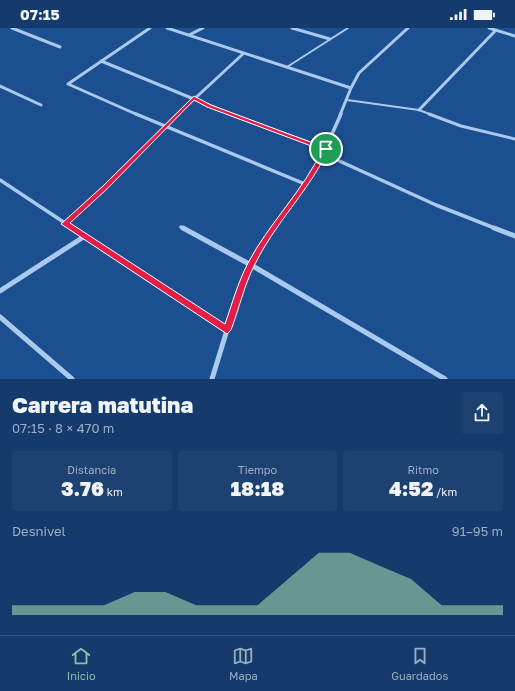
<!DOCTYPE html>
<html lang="es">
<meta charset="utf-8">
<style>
body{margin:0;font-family:"Golos Text",sans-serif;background:#1d4271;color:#f1f3f6;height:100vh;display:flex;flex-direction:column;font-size:15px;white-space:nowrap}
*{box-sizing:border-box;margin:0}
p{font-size:13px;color:#9dadc1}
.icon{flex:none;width:22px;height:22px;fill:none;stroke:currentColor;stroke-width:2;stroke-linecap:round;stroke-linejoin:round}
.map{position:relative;height:351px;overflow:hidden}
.sheet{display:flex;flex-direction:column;background:#143b6b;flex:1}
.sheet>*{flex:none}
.pin{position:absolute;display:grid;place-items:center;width:34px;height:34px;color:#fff;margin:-17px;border:2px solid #fff;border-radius:50%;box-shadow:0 1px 4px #0007}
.round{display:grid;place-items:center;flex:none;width:42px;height:42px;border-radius:4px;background:#1d4271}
.headline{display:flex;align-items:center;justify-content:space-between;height:68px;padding:0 12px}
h1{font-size:22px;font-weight:800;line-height:30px}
.stats{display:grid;grid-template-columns:repeat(3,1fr);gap:6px;height:68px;padding:4px 12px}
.stats div{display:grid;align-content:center;border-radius:4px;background:#1d4271;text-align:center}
.stats b{font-size:20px;font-weight:800}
.stats small{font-size:11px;font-weight:400}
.stats p{font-size:11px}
.chart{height:112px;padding:8px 12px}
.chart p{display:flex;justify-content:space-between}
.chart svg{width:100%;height:72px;margin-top:4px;fill:#8abfa5;opacity:.7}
.status{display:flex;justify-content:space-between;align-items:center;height:28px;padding:0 20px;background:#143b6b;direction:ltr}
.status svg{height:11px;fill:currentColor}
.tabs{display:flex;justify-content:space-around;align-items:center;height:56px;border-top:1px solid #33557e;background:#143b6b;font-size:11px;color:#9dadc1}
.tabs a{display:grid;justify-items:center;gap:2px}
.tabs .on{color:#8abfa5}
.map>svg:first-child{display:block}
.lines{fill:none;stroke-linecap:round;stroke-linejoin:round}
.lane-far1{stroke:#a9c9ee;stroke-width:2}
.lane{stroke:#a9c9ee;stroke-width:3}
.street-far2{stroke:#a9c9ee;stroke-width:3}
.street-far1{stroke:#a9c9ee;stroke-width:3.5}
.street{stroke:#a9c9ee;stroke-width:5}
.route{fill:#e11d48;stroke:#fff;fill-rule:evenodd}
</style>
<div class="status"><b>07:15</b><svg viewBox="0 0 49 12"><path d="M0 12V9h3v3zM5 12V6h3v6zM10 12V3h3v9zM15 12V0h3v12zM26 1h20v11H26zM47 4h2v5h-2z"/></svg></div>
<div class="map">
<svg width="515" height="351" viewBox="0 0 515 351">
<rect width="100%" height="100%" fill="#1b4f8f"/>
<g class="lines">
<path class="lane-far1" d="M287 39 348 0
M347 72 419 82 432 87"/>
<path class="lane" d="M429 86 461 98 515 111"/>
<path class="street-far2" d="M12 0 60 19
M167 0 351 60
M292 0 330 11
M489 0 515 8
M189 7 203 0
M101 33 233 87
M0 58 41 77
M419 82 496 2
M138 87 68 56 150 0
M177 87 244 25
M340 87 351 60 359 45 408 0"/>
<path class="street-far1" d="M136 86 305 156
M230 86 326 121
M324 126 436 177 497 201
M0 152 74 201
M65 196 105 159 178 86
M181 199 184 201
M273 201 318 137 341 86"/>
<path class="street" d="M72 200 227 302
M183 200 251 237 445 351
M494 200 515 208
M0 263 85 208
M0 289 72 351
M212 351 227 302 251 237 273 200"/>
</g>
<path class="route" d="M194 68 211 77 329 121C309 163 274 196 254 238 244 258 239 281 231 302L227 306 61 196 103 158ZM194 72 207 79 322 122C303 163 269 195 248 235 238 254 232 276 225 296L70 195 107 161Z"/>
</svg>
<div class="pin" style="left:326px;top:121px;background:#1e9e55"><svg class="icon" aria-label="arrive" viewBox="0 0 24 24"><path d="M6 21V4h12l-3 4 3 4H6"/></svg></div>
</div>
<section class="sheet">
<div class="headline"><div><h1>Carrera matutina</h1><p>07:15 · 8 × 470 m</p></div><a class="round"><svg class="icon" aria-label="share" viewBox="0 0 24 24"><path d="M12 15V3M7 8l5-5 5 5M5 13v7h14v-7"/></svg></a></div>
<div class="stats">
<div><p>Distancia</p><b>3.76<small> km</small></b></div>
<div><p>Tiempo</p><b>18:18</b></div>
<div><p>Ritmo</p><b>4:52<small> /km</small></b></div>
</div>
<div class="chart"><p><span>Desnivel</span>91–95 m</p>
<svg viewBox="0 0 160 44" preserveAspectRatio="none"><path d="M0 44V38L10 38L20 38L30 38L40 30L50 30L60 38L70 38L80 38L90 22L100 6L110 6L120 14L130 22L140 38L150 38L160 38V44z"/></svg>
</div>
</section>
<nav class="tabs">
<a class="on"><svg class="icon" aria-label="home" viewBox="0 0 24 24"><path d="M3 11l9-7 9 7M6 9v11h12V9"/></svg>Inicio</a>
<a><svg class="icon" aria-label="map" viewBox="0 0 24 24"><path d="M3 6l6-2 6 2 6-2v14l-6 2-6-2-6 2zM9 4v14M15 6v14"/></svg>Mapa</a>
<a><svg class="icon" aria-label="saved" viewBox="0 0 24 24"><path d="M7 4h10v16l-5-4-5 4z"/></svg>Guardados</a>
</nav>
